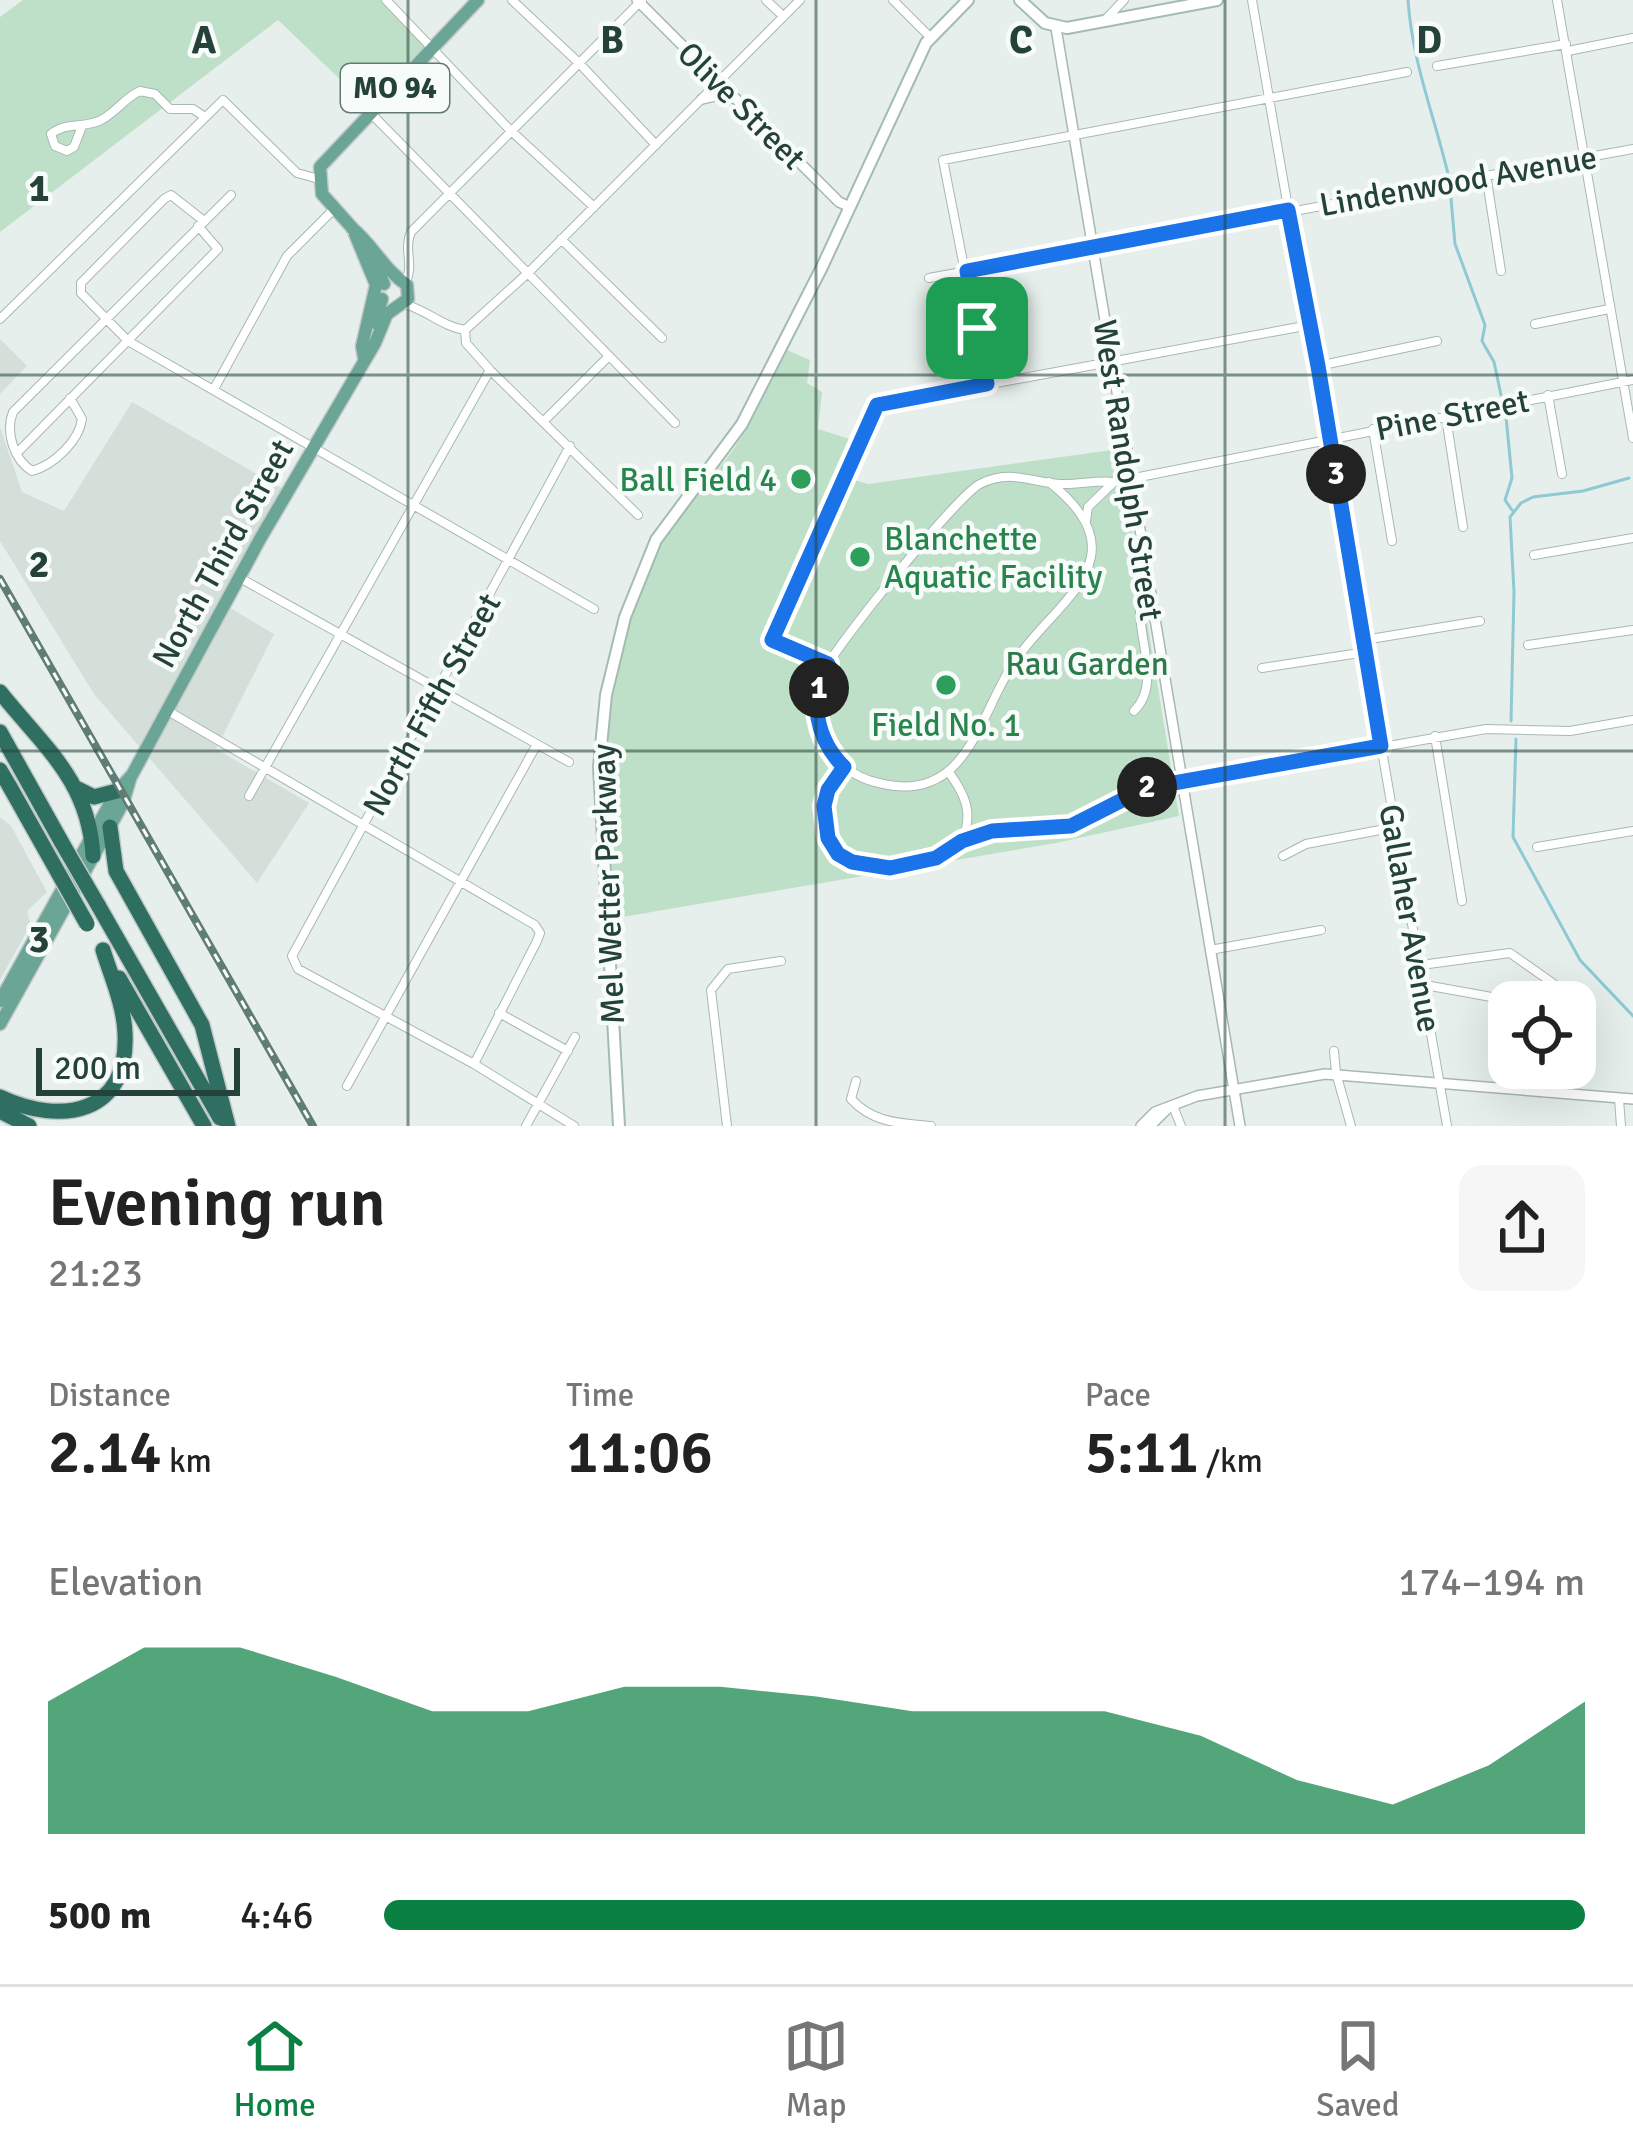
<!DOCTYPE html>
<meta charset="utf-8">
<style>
body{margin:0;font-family:Signika,sans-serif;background:#f6f6f6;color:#222;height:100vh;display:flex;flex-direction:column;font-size:45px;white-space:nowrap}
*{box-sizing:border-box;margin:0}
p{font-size:39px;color:#767676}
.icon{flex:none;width:66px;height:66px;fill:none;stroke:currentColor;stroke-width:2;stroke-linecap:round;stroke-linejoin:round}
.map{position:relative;height:1126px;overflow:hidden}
.sheet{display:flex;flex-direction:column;background:#fff;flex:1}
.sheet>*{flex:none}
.fabs{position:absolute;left:1488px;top:981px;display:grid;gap:24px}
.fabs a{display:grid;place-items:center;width:108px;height:108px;border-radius:24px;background:#fff;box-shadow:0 12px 48px #0002;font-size:60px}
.scale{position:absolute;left:36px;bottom:30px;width:204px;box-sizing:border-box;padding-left:12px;border:6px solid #24423a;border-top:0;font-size:33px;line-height:42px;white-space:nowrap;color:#24423a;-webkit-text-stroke:9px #f7fbf9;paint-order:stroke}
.pin{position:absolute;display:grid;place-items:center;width:102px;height:102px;color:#fff;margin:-51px;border-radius:24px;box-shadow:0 6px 18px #0006}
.km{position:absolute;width:60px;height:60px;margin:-30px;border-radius:50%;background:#222;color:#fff;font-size:33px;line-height:60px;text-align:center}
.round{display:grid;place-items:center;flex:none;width:126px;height:126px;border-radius:24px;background:#f6f6f6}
.overview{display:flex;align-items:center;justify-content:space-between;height:204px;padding:0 48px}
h1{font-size:66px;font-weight:600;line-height:90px}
.metrics{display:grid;grid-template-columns:repeat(3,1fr);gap:18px;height:204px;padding:12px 48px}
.metrics div{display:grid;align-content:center}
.metrics b{font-size:60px;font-weight:600}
.metrics small{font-size:33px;font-weight:400}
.metrics p{font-size:33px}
.chart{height:336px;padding:24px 48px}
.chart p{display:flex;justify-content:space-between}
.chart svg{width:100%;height:216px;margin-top:12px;fill:#0b8043;opacity:.7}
ul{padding:0 48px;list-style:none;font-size:39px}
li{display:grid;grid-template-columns:192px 144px 1fr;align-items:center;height:90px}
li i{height:30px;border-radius:15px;background:#0b8043}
.tabs{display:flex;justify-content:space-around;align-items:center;height:168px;border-top:3px solid #e0e0e0;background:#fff;font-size:33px;color:#767676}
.tabs a{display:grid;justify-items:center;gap:6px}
.tabs .on{color:#0b8043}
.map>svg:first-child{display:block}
.built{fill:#d4dfda}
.green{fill:#bfe0c8}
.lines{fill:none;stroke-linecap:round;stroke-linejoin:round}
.stream{stroke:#8ec9d4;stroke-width:3}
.minor-casing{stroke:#a8b8b2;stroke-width:10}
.tertiary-casing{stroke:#a8b8b2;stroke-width:12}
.secondary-casing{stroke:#a4bbb3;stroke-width:14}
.primary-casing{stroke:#c2cac8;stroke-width:15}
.motorway-casing{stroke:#c2cac8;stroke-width:18}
.minor{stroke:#fff;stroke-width:8}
.tertiary{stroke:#fff;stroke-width:9}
.secondary{stroke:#fff;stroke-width:10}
.primary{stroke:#6aa596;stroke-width:12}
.motorway{stroke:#2f6f62;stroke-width:15}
.rail-casing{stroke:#5f7d75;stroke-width:8}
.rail{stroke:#f7fbf9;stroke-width:3;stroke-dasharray:9;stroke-linecap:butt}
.motorway-bridge-casing{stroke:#c2cac8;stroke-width:18;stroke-linecap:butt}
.motorway-bridge{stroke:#2f6f62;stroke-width:15}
.route-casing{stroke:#fff;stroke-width:24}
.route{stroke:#1a73e8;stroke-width:15}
.grid{fill:none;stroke:#24423a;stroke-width:3;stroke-opacity:0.55}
.leisure-dot{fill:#2e9e5b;stroke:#f7fbf9;stroke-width:4.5}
.labels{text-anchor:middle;stroke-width:9;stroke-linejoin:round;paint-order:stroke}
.shield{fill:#f7fbf9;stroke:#637a73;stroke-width:3}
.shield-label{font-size:30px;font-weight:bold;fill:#24423a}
.street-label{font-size:33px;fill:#24423a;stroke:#f7fbf9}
.leisure-label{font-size:33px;fill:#27864d;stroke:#f7fbf9;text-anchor:end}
.park-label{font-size:33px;fill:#2d7a4b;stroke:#f7fbf9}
.grid-label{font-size:39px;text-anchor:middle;font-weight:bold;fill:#24423a;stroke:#f7fbf9;stroke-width:9;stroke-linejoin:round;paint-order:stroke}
</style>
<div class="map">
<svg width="1633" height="1126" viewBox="0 0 1633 1126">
<rect width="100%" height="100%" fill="#e6efeb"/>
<path class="built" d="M0 339 27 366 0 394Z
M132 402 283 489 220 602 274 634 216 749 309 803 257 883 94 694 0 541V427L22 492 64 511Z
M0 817 11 826 47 892 27 911 30 922 26 933 0 980Z"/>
<path class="green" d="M23 0H381L428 49 370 108 278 20 0 232V17Z
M787 350 810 360 807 383 822 392 818 429 859 442 842 486 851 479 868 484 1119 449 1179 816 1056 843 611 919C606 794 595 655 662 542 681 510 708 484 730 454 753 423 769 385 787 350Z"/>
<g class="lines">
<path class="stream" d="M1408 0C1412 61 1434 115 1448 174
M1450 187 1455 244 1485 325 1482 341 1494 362 1501 395
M1506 417 1512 478 1505 500 1512 510
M1511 721 1514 592 1510 517 1521 503 1533 497 1583 491 1629 478
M1516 739 1513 837 1580 960 1633 1016"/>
<g class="minor-casing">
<path id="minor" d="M386 0 510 130 594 207
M512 0 579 63 656 145
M766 0 783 16
M893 0 930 37
M1252 0 1447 1126
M1557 0 1633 438
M1104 21 1124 0
M1568 51 1633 38
M1437 66 1566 44
M347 89 675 423
M82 126 74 147 67 151 55 146 51 134C65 122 82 128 99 121 115 114 124 98 140 91L155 94 170 109H193L205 117
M1486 174 1501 271
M204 221 171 195 164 199 81 283V293L128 341 594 609
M561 239 662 338
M929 278 1633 149
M405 283C415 265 403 250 411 232L642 0
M404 304C427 310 441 326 465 330
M0 319 223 100 297 173 319 179
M1535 324 1609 309
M465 330 529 272 800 0
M465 330 466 343 490 370 638 515
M1318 366 1437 341
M987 384 943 160 1407 72
M214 389 287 256 334 209
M1548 395 1562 474
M70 398 82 419C79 441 54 465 32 471 14 460 5 432 13 412L231 195
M1446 417 1463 527
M545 420 609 356
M1373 429 1392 541
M570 446 292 956 298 969 474 1064 574 1126
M17 453 218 249 198 226
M1049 482C1148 560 1050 603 1011 667 978 720 965 802 883 784 857 779 838 767 826 743 815 722 813 695 823 673 835 646 957 496 980 484 1010 469 1030 482 1060 484 1078 485 1096 480 1114 482L1088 507 1086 521
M1114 482 1633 380
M1534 555 1633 538
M240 578 569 762
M1364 640 1480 621
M1528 645 1633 630
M828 664 773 640 877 405 1310 325
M1262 668 1366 652
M168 711 535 925 540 933 537 941 474 1064
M1134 711C1162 684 1137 637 1140 603L1150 598
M1435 736 1462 901
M844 767 828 790 824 806 828 838 838 854 852 863 889 868 936 858 962 841 992 831 1071 826 1146 788 1486 729 1570 731 1633 720
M948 771C965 794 974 813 962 840
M249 796 490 370
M1537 847 1633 831
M1283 856 1306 844 1396 827
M1210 950 1321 930
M1421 965 1510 953 1554 984 1559 995 1554 1002
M1425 985 1519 1002
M499 1013 568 1051
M1334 1051 1336 1073 1351 1126
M856 1081 851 1099C873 1123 899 1123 931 1126
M347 1086 537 744
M1619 1099 1621 1126
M1173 1106 1181 1126
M526 1126 575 1037
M727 1126 711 990 728 969 781 961"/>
</g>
<g class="tertiary-casing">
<path id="tertiary" d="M637 0 839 202 850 207
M1056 28 1240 1126
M702 99 719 95 732 98
M1141 1126 1155 1112 1197 1096 1325 1074 1633 1099
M1150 1126 1167 1109"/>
</g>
<g class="secondary-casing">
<path id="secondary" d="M1020 0 1045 23 1067 28 1217 0
M619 1126 599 767 606 695 625 617 656 540 742 424 822 267 926 43 968 0"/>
</g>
<g class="primary-casing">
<path id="primary" d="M355 231 322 194 320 167 478 0
M355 234 376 285 362 346 364 358
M373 258 384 284
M375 323 382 299
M0 1001 117 791 132 775 260 539 375 343 387 314 408 299 407 285C385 271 373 245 352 228
M0 1024 123 803 131 776"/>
</g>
<g class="motorway-casing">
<path id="motorway" d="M0 692C44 747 89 781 93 856
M0 732 62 843
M0 770 10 787
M78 789 94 797 117 791
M110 827 116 871 202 1025 228 1126
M98 905 220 1118
M119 978 204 1126
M0 1097C62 1126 129 1114 125 1033 124 1005 111 976 103 950
M0 1111 29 1126"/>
</g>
<use href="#minor" class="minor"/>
<use href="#tertiary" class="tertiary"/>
<use href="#secondary" class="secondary"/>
<use href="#primary" class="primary"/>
<use href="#motorway" class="motorway"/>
<g class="rail-casing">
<path id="rail" d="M0 579 313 1126"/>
</g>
<use href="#rail" class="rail"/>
<g class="motorway-bridge-casing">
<path id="motorway-bridge" d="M10 787 87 924
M62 843 98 905"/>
</g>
<use href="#motorway-bridge" class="motorway-bridge"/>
</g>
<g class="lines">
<g class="route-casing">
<path id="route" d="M1288 210 1318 366 1381 746 1146 788 1071 826 992 831 962 841 936 858 890 868 852 862 838 854 828 838 824 806 828 790 844 767C816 739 808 699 828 664L772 640 877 405 987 384 967 271Z"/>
</g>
<use href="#route" class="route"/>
</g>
<path class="grid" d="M408 0V1126M816 0V1126M1225 0V1126M0 375H1633M0 751H1633"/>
<g class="leisure-dot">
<circle cx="801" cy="479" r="12"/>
<circle cx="860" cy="557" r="12"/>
<circle cx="946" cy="685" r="12"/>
</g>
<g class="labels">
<rect class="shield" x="341" y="64" width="108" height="48" rx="9"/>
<g class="shield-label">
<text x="395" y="98">MO 94</text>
</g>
<g class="street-label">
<text transform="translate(742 105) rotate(45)" y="12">Olive Street</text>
<text transform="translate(1458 180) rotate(-10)" y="12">Lindenwood Avenue</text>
<text transform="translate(1452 414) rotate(-11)" y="12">Pine Street</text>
<text transform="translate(1129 470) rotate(81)" y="12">West Randolph Street</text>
<text transform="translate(222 553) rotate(-61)" y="12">North Third Street</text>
<text transform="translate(431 704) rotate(-61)" y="12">North Fifth Street</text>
<text transform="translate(607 884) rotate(-92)" y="12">Mel Wetter Parkway</text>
<text transform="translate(1411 918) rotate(80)" y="12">Gallaher Avenue</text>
</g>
<g class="leisure-label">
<text x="777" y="491">Ball Field 4</text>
<text x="884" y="550" text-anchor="start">Blanchette<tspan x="884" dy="38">Aquatic Facility</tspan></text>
<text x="946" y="736" text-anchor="middle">Field No. 1</text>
</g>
<g class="park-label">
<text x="1087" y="675">Rau Garden</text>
</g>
</g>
<g class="grid-label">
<text x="204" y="53">A</text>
<text x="612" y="53">B</text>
<text x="1021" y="53">C</text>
<text x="1429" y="53">D</text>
<text x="39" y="201">1</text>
<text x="39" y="577">2</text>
<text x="39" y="952">3</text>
</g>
</svg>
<div class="fabs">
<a><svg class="icon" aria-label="locate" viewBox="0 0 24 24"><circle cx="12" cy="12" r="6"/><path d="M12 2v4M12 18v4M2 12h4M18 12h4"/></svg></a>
</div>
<div class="scale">200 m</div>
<div class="pin" style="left:977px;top:328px;background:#1e9e55"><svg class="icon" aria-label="arrive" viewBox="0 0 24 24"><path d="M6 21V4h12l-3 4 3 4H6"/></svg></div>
<b class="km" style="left:819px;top:688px">1</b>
<b class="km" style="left:1147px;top:787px">2</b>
<b class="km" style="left:1336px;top:474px">3</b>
</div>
<section class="sheet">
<div class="overview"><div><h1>Evening run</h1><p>21:23</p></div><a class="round"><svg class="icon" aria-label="share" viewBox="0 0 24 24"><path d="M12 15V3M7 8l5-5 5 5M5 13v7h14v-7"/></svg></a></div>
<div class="metrics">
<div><p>Distance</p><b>2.14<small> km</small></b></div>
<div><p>Time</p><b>11:06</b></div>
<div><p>Pace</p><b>5:11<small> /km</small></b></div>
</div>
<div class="chart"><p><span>Elevation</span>174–194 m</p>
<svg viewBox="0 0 160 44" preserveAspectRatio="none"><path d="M0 44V17L10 6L20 6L30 12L40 19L50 19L60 14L70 14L80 16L90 19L100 19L110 19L120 24L130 33L140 38L150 30L160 17V44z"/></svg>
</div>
<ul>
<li><b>500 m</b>4:46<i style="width:100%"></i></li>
</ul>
</section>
<nav class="tabs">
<a class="on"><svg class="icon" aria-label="home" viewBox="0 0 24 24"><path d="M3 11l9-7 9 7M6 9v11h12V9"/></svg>Home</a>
<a><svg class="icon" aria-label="map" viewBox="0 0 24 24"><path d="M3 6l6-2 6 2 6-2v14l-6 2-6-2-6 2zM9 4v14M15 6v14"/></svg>Map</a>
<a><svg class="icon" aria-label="saved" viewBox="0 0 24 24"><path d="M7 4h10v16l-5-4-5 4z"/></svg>Saved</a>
</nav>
